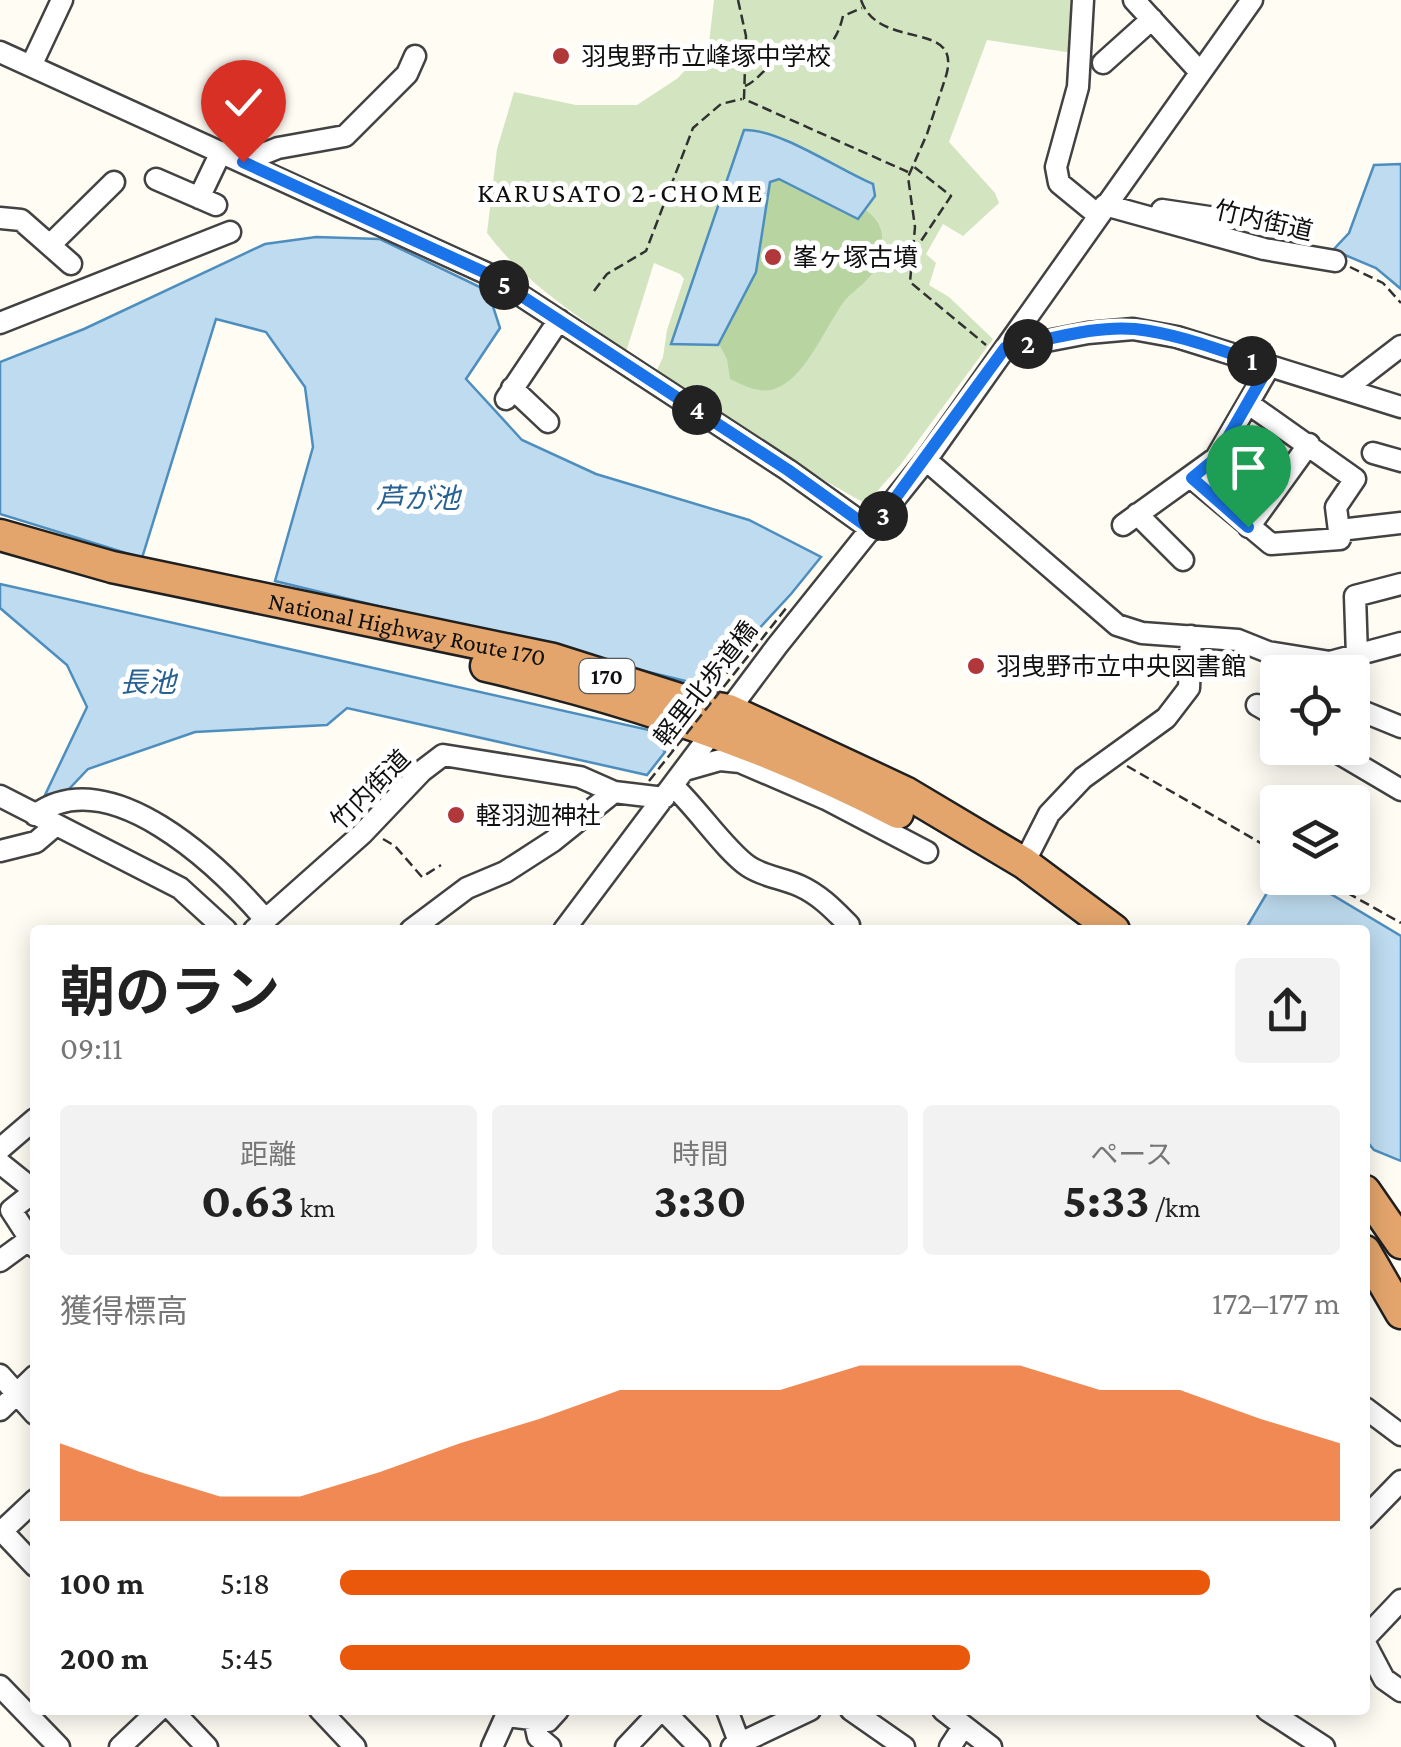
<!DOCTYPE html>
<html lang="ja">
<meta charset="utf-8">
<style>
body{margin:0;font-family:"Crimson Pro","Noto Sans JP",serif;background:#f2f2f2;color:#222;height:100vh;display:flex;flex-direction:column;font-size:38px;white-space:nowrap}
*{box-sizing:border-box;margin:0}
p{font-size:32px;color:#767676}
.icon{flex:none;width:55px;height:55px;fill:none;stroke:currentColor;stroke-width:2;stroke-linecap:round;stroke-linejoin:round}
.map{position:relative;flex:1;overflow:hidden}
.side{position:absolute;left:30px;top:925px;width:1340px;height:790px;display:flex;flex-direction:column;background:#fff;border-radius:10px;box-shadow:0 5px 25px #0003}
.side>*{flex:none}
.controls{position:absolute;left:1260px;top:655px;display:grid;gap:20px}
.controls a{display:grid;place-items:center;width:110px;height:110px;border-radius:10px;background:#fff;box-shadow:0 5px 25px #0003;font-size:50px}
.pin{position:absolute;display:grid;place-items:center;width:85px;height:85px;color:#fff;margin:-102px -42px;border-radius:50% 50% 50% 0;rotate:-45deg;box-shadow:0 0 10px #0007}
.pin .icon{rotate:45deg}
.km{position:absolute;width:50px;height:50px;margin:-25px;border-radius:50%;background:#222;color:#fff;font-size:28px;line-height:50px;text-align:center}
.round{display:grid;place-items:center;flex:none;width:105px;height:105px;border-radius:10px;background:#f2f2f2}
.overview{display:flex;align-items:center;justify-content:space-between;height:170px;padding:0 30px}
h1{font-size:55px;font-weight:700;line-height:75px}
.stats{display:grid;grid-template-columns:repeat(3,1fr);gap:15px;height:170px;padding:10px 30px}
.stats div{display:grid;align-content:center;border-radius:10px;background:#f2f2f2;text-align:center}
.stats b{font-size:50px;font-weight:700}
.stats small{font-size:28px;font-weight:400}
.stats p{font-size:28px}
.chart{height:280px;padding:20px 30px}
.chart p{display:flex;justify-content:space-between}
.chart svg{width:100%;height:180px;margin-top:10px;fill:#ea580c;opacity:.7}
ul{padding:0 30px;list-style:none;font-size:32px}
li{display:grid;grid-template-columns:160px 120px 1fr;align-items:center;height:75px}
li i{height:25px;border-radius:12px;background:#ea580c}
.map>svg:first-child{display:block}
.green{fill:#d2e5c0}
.forest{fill:#b7d4a1}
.water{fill:#bedbef;stroke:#4d8ebe;stroke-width:2.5}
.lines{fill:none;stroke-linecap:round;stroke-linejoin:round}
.minor-casing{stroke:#424242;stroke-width:25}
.highway-casing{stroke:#202020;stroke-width:35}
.path{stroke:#313131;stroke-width:2.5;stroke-dasharray:10 5;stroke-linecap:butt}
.minor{stroke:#fff;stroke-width:20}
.highway{stroke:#e3a56c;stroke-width:30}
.path-bridge{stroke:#313131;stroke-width:2.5;stroke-dasharray:10 5;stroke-linecap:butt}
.route-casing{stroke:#fff;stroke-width:20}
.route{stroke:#1a73e8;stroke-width:12}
.poi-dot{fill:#b0373a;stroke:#fff;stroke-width:4}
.labels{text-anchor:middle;stroke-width:10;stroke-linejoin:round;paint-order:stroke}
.shield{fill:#fff;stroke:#575757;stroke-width:2.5}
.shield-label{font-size:22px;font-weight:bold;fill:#0f0f0f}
.poi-label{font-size:25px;fill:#0f0f0f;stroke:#fff;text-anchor:start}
.street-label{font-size:25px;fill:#0f0f0f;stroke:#fff}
.neighbourhood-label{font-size:28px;letter-spacing:2.5px;fill:#0f0f0f;stroke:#fff}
.water-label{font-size:28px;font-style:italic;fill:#276193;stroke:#fff}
</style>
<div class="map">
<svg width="1401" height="1747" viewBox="0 0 1401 1747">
<rect width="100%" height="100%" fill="#fefcf3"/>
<path class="green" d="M714 0H1074L1070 41 1073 53 987 40 949 142 995 193 999 203 963 236 943 224 926 254 936 263 929 285 949 297 993 339 901 464 866 504 782 456 657 370 663 357 667 330 684 279 680 274 654 263 626 352C574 311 528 287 487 233L497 149 514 92 576 105H637L678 78 709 43Z"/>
<path class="forest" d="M772 159 867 211C887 227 884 243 876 266 871 280 855 289 845 300 827 324 808 372 781 386 763 396 747 387 730 379L727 359 714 335Z"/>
<path class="water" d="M744 130C780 129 839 170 873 184L875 196 858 219 779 179 770 182 756 272 718 345 671 344Z
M1401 164V289L1376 268 1333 250 1349 233 1374 165Z
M316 237 380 239 488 291 500 328 466 379 522 440 596 474 749 520 821 557 791 594 706 686 275 581 313 447 305 387 266 332 216 319 142 558 0 514V362L84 329 265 244Z
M0 584 649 730 665 752 647 775 347 708 327 725 195 732 88 769 68 790 45 795 87 707 67 665 0 608Z
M1277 876 1304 878 1401 936V1161L1374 1150 1365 1139V930H1245Z"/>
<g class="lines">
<g class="minor-casing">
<path id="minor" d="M1083 0 1078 87 1056 167 1059 183 1098 215
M1134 0 1200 72
M0 52 488 274 788 470 872 530
M1103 63 1152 19
M31 66 62 0
M243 162 278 148 345 136 407 74 415 56
M156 179 216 205
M199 198 221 152
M1105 205 1264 249 1335 261
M1162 210 1229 220
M0 218 21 220 71 264
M50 245 114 182
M0 323 230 232
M1005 349 1088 333 1133 329 1177 337 1401 407
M512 388 548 422
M1345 389 1401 346
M506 399 559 320
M1373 453 1401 461
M926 460 1117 625 1142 633 1238 640 1268 652 1330 662 1401 643
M1192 478 1271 544 1340 539 1336 507 1355 479 1249 404
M1137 514 1183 560
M1123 525 1216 458 1269 367
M1249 527 1309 444
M1340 530 1401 523
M1357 656 1355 596 1401 584
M1257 705 1278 717
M1352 707 1401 727
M1330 748 1401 790
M685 770 720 760 740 762 826 799 927 852
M673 786C697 808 725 850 748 866 764 877 783 878 800 886 820 895 834 910 849 925
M0 796 180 888 226 930
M35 815C110 760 219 866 265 919
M0 851 36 842 56 825
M1024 863 1049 814 1083 778 1166 718 1189 688 1191 636
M254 930 362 834 422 771 443 755 580 777 614 792 664 798
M411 930 467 888 505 872 553 841 614 792
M564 930 777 646 926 460 1252 0
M0 1149 35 1119
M0 1163 35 1191 11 1210 35 1247
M0 1261 30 1239
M0 1375 35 1414
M1365 1408 1401 1435
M0 1410 35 1376
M1365 1518 1401 1481
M0 1529 35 1566
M0 1533 35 1500
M1365 1638 1401 1600
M1365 1643 1384 1679 1401 1691
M0 1686 59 1747
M172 1710 207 1747
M320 1710 355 1747
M663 1710 699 1747
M727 1710 741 1747
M851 1710 904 1747
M943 1710 991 1747
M1267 1710 1324 1747
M534 1719 538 1737 550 1747
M120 1747 159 1710
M492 1747 506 1716 548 1721 558 1710
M626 1747 661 1710
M732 1747 810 1710
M950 1747 963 1727"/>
</g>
<g class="highway-casing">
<g id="highway">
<path id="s1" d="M0 535 112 567 553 659 695 704 729 710 905 792 1024 863 1114 930"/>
<path d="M486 666C629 699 768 745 898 813"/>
<path d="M1365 1191 1401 1243"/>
<path d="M1365 1251 1401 1313"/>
</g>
</g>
<path class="path" d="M738 0 746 36 744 99 908 172
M861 0C879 52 963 18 946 76L927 134 908 177 915 227 910 282 986 345
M745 86C758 81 765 66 777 62 785 60 794 63 802 61 826 56 838 38 843 16L862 8
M913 253 951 196 913 166
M1350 267 1383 283 1401 303
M594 291 607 274 646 251 693 128 721 104 742 99
M717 685 751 643 754 645
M671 742 673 751
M1127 766 1278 853
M383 839 395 846 422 877 441 865
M1321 878 1401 923"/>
<use href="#minor" class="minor"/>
<use href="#highway" class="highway"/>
<path class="path-bridge" d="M649 781 787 607"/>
</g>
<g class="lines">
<g class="route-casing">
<path id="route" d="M243 162 488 274 788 470 872 530 1005 348C1046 341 1093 325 1135 329 1181 334 1226 353 1269 366L1216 458 1192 478 1248 527"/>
</g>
<use href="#route" class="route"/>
</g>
<g class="poi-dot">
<circle cx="561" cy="56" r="10"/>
<circle cx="773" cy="257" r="10"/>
<circle cx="976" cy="666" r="10"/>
<circle cx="456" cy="815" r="10"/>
</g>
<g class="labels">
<rect class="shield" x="579.5" y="659" width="55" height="34" rx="8"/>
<g class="shield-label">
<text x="607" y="684">170</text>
</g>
<g class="poi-label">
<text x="581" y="65">羽曳野市立峰塚中学校</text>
<text x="793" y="266">峯ヶ塚古墳</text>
<text x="996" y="675">羽曳野市立中央図書館</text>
<text x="476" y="824">軽羽迦神社</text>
</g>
<g class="street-label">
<text transform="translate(1264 220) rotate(13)" y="9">竹内街道</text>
<text dy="9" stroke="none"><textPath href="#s1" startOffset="418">National Highway Route 170</textPath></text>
<text transform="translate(705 683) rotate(-52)" y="9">軽里北歩道橋</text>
<text transform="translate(370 789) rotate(-45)" y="9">竹内街道</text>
</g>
<g class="neighbourhood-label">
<text x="621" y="202">KARUSATO 2-CHOME</text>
</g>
<g class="water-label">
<text x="418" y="508">芦が池</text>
<text x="148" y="692">長池</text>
</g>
</g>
</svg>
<div class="controls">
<a><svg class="icon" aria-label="locate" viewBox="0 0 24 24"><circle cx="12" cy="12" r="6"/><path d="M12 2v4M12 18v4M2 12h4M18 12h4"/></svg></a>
<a><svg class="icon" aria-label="layers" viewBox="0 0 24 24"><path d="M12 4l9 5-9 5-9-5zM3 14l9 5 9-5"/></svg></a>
</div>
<div class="pin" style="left:1248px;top:527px;background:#1e9e55"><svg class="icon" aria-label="arrive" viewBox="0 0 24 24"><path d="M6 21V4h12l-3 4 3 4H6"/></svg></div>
<div class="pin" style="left:243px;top:162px;background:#d93025"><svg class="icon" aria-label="check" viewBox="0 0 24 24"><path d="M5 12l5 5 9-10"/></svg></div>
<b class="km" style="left:1252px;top:361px">1</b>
<b class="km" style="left:1028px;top:344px">2</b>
<b class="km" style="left:883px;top:516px">3</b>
<b class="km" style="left:697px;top:410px">4</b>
<b class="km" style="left:504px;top:285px">5</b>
<section class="side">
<div class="overview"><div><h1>朝のラン</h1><p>09:11</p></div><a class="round"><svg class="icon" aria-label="share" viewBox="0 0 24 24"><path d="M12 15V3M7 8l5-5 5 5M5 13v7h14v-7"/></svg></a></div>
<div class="stats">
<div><p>距離</p><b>0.63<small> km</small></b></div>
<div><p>時間</p><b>3:30</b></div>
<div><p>ペース</p><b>5:33<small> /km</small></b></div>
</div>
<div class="chart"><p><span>獲得標高</span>172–177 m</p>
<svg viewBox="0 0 160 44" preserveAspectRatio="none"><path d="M0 44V25L10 32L20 38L30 38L40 32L50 25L60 19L70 12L80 12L90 12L100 6L110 6L120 6L130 12L140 12L150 19L160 25V44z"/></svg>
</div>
<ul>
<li><b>100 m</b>5:18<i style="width:87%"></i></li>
<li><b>200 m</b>5:45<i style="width:63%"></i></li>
</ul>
</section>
</div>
